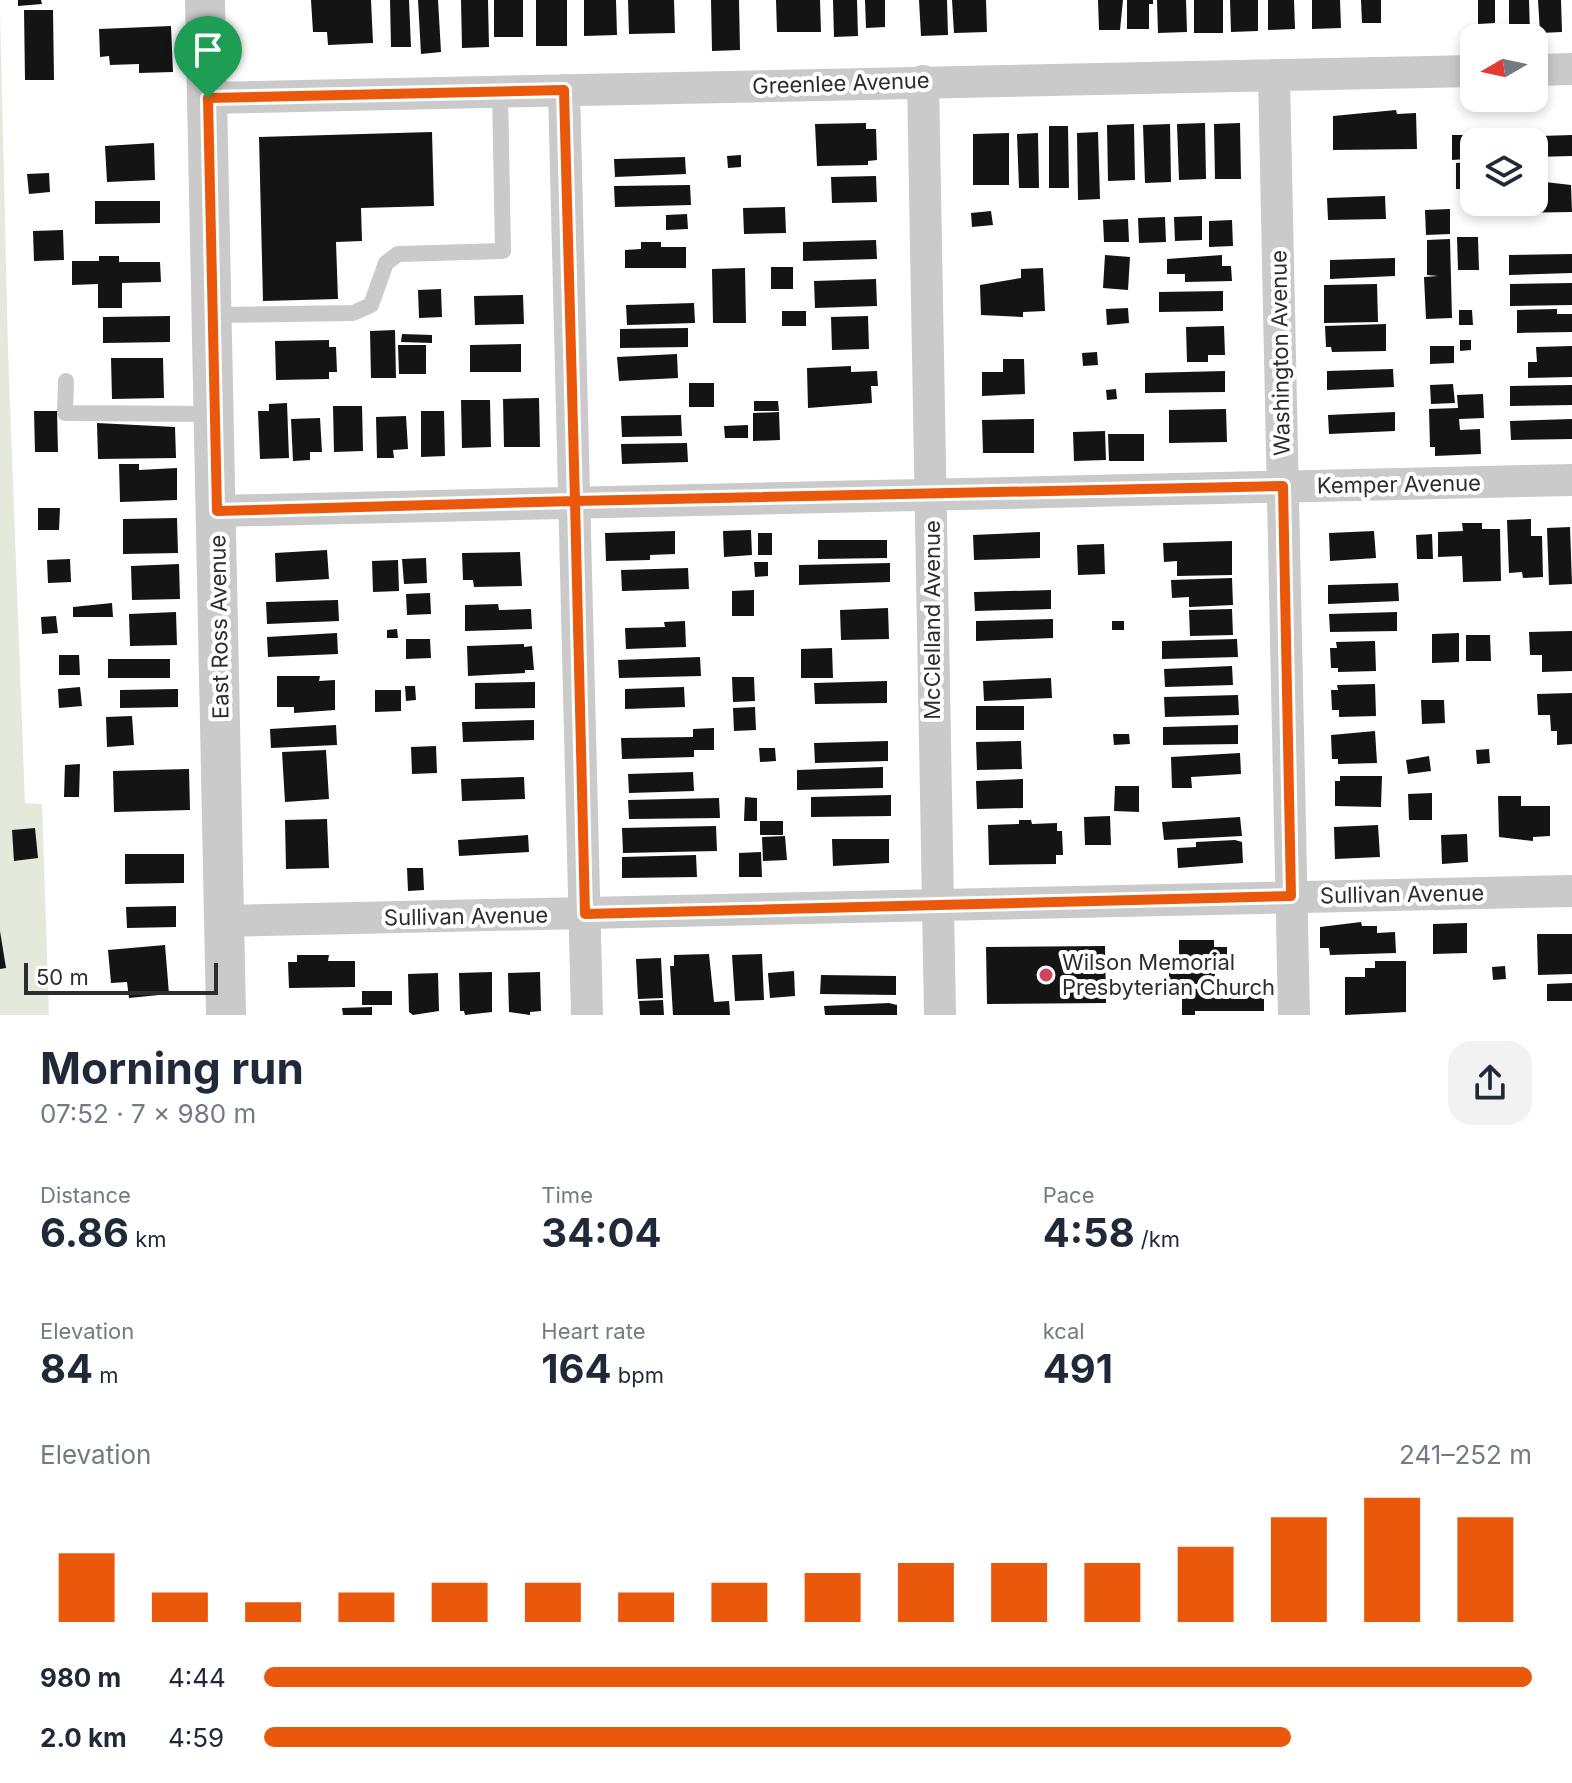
<!DOCTYPE html>
<meta charset="utf-8">
<style>
body{margin:0;font-family:Inter,sans-serif;background:#f2f2f3;color:#1f2937;height:100vh;display:flex;flex-direction:column;font-size:30px;white-space:nowrap}
*{box-sizing:border-box;margin:0}
p{font-size:26px;color:#747a83}
.icon{flex:none;width:44px;height:44px;fill:none;stroke:currentColor;stroke-width:2;stroke-linecap:round;stroke-linejoin:round}
.map{position:relative;height:1015px;overflow:hidden}
.sheet{display:flex;flex-direction:column;background:#fff;flex:1}
.sheet>*{flex:none}
.needle{width:52px;rotate:261deg}
.buttons{position:absolute;left:1460px;top:24px;display:grid;gap:16px}
.buttons a{display:grid;place-items:center;width:88px;height:88px;border-radius:16px;background:#fff;box-shadow:0 4px 12px #0003;font-size:40px}
.scale{position:absolute;left:24px;bottom:20px;width:194px;box-sizing:border-box;padding-left:8px;border:4px solid #2d2d2d;border-top:0;font-size:22px;line-height:28px;white-space:nowrap;color:#2d2d2d;-webkit-text-stroke:6px #fff;paint-order:stroke}
.pin{position:absolute;display:grid;place-items:center;width:68px;height:68px;color:#fff;margin:-82px -34px;border-radius:50% 50% 50% 0;rotate:-45deg;box-shadow:0 0 8px #0007}
.pin .icon{rotate:45deg}
.round{display:grid;place-items:center;flex:none;width:84px;height:84px;border-radius:24px;background:#f2f2f3}
.head{display:flex;align-items:center;justify-content:space-between;height:136px;padding:0 40px}
h1{font-size:44px;font-weight:700;line-height:60px}
.figures{display:grid;grid-template-columns:repeat(3,1fr);gap:12px;height:136px;padding:8px 40px}
.figures div{display:grid;align-content:center}
.figures b{font-size:40px;font-weight:700}
.figures small{font-size:22px;font-weight:400}
.figures p{font-size:22px}
.chart{height:224px;padding:16px 40px}
.chart p{display:flex;justify-content:space-between}
.chart svg{width:100%;height:144px;margin-top:8px;stroke:#ea580c;stroke-width:6}
ul{padding:0 40px;list-style:none;font-size:26px}
li{display:grid;grid-template-columns:128px 96px 1fr;align-items:center;height:60px}
li i{height:20px;border-radius:10px;background:#ea580c}
.map>svg:first-child{display:block}
.green{fill:#e5e9dc}
.building{fill:#141414}
.lines{fill:none;stroke-linecap:round;stroke-linejoin:round}
.service{stroke:#cacaca;stroke-width:16}
.minor{stroke:#cacaca;stroke-width:32}
.tertiary{stroke:#cacaca;stroke-width:40}
.route-casing{stroke:#fff;stroke-width:16}
.route{stroke:#ea580c;stroke-width:10}
.poi-dot{fill:#d24261;stroke:#fff;stroke-width:3}
.labels{text-anchor:middle;stroke-width:8;stroke-linejoin:round;paint-order:stroke}
.street-label{font-size:22px;fill:#2d2d2d;stroke:#fff}
.poi-label{font-size:22px;fill:#2d2d2d;stroke:#fff;text-anchor:start}
</style>
<div class="map">
<svg width="1572" height="1015" viewBox="0 0 1572 1015">
<rect width="100%" height="100%" fill="#fff"/>
<path class="green" d="M0 9 8 350 25 803 42 804 49 1015H0Z"/>
<path class="building" d="M18 0H41L42 4 18 6Z
M311 0H371L373 43 328 45 327 32H313Z
M390 0H409L411 47H391Z
M418 0H438L441 52 421 54Z
M461 0H488L489 47 462 48Z
M494 0H523V37H494Z
M536 0H567V46H536Z
M584 0H616L617 35 584 36Z
M628 0H674L675 33 629 34Z
M711 0H739L740 50 712 51Z
M776 0H820L821 32H777Z
M833 0H857L858 36 834 37Z
M865 0H885V27L866 28Z
M919 0H947L948 35 921 36Z
M952 0H986L987 32 954 33Z
M1098 0H1123L1120 30H1099Z
M1127 0H1153V4H1149V29H1127Z
M1157 0H1186L1187 32 1158 33Z
M1194 0H1223V33H1194Z
M1230 0H1258V31L1231 32Z
M1268 0H1294L1295 29 1268 30Z
M1312 0H1340L1341 28 1312 29Z
M1361 0H1381V23H1362Z
M1478 0H1495V23L1478 24Z
M1509 0H1529L1530 33H1509Z
M1538 0H1561L1562 32 1540 33Z
M24 10H53L54 80H25Z
M171 26 173 72 139 73V64L110 65 109 56 100 57 99 29Z
M1396 110 1397 114 1416 113 1417 149 1333 150V116Z
M866 123V129H876L877 160 868 161V165L817 166 815 124Z
M1205 123 1206 179 1179 180 1177 124Z
M1240 123 1241 179H1215L1214 124Z
M1134 124 1135 180 1108 181 1107 125Z
M1170 124 1171 182 1145 183 1143 125Z
M1049 126H1068L1069 188H1049Z
M432 132 434 206 361 208 362 241 336 242 338 299 263 301 259 137Z
M1098 132 1100 199 1078 200 1077 133Z
M1009 133V185H973V134Z
M1038 133 1039 188H1019L1017 134Z
M1452 135H1465L1466 159 1452 160Z
M1572 135V156L1534 157V142H1511V137Z
M154 143 155 180 107 182 105 146Z
M741 155V167L728 168 727 156Z
M685 157 686 174 615 177 614 159Z
M1474 162V189H1456V163Z
M49 173 50 192 29 194 27 174Z
M876 176 877 202 832 203 831 177Z
M1536 181 1571 185 1572 212 1509 213V202H1534Z
M690 185 691 205 615 207 614 186Z
M1385 196 1386 219 1328 220 1327 198Z
M95 201H160V223L95 224Z
M785 207 786 233 744 234 743 208Z
M1450 209V234L1426 235 1425 210Z
M991 211 993 225 972 227 971 213Z
M687 214 688 229 666 230V215Z
M1202 216V240L1175 241 1174 217Z
M1165 217 1166 242 1139 243 1138 218Z
M1128 219 1129 242H1104L1103 220Z
M1232 220 1233 246 1209 247V221Z
M63 230 64 260 34 261 33 231Z
M1457 237H1478L1479 270H1458Z
M1450 239 1452 318 1426 319 1424 277 1438 276 1427 275V240Z
M876 240 877 259 803 261V242Z
M641 242H661V247H686V268H625V250L641 249Z
M1572 254V273L1509 275V255Z
M1105 255 1130 257 1128 290 1103 288Z
M1222 255V266H1231L1232 281 1185 282V274H1167V259Z
M99 256H119V262H160L161 282 122 283V308H98V284L72 285V261H99Z
M1395 258V276L1330 279V260Z
M771 267H793V289H771Z
M745 268 746 323H713L712 269Z
M1043 268 1045 311 1023 312V317L981 315 980 285 1021 278V269Z
M876 279 877 306 815 308 814 281Z
M1572 283V305L1510 306V284Z
M1377 284 1378 322 1324 323V285Z
M441 289 442 317 419 318 418 290Z
M1223 291V311L1159 312V292Z
M523 295 524 324 475 325 474 296Z
M694 303 695 323 627 325 626 305Z
M1128 308 1129 323 1107 325 1106 309Z
M1557 309V314H1572V332L1517 333V310Z
M1459 310H1472L1473 325H1459Z
M782 311H806V326H782Z
M170 316V342L103 343V317Z
M868 316 869 349 832 350 831 317Z
M1386 324V351L1332 352 1331 347H1326L1325 326Z
M1224 326 1225 355H1208V362H1187L1186 327Z
M688 328V347L620 348V329Z
M395 330 396 378H371L370 331Z
M402 334 432 335V343L401 342Z
M329 340V347H336L337 372H329V379L276 380 275 341Z
M1460 340H1471V350L1460 351Z
M521 344V372H470V345Z
M398 345H426V374H399Z
M1430 346H1454V363L1430 364Z
M1572 346V377L1528 378V362H1537L1536 347Z
M1097 352 1098 365 1083 366 1082 353Z
M677 354 678 378 619 381 617 357Z
M111 358H163L164 398 112 399Z
M1003 359H1024L1025 394 982 396V372H1003Z
M851 366V372L877 371 878 386H871L872 403 808 408 807 368Z
M1393 369 1394 387 1327 390V371Z
M1225 371V392L1145 393V373Z
M689 383H714V407H689Z
M1453 384 1455 403 1431 404 1430 385Z
M1572 385V405L1510 406V386Z
M1116 389 1117 399 1107 400 1106 390Z
M1483 394 1484 418 1459 419 1460 430 1480 429 1481 454 1435 456V447H1430L1429 409 1458 408 1457 395Z
M539 398 540 447H504L503 399Z
M461 400H490L491 447 462 448Z
M754 401H778L779 411H754Z
M287 403 289 458 260 459 258 411H269V404Z
M333 406H362L363 451 334 452Z
M1226 409 1227 442 1169 443V410Z
M34 411H57L58 452H35Z
M421 411H444L445 456 421 457Z
M779 412 780 440 753 441V413Z
M1395 412V431L1329 434 1328 415Z
M681 415 682 436 622 437 621 416Z
M406 416 408 449 393 450 394 458H377L376 417Z
M320 418 322 452H310V460L293 461 291 419Z
M1034 419V453H983L982 420Z
M1572 419V439L1511 440 1510 421Z
M97 423 175 427 176 458 98 459Z
M748 425V438H725L724 426Z
M1105 431 1106 460 1074 461 1073 432Z
M1108 434H1144V461H1109Z
M687 443 688 462 622 464 621 444Z
M119 464H139V470L177 468V500L120 502Z
M38 508H60L59 530H38Z
M177 518 178 553 123 554V519Z
M1531 519V536H1542L1543 577 1523 578 1522 572 1509 573 1507 520Z
M1462 523H1482V529H1500L1501 581 1463 582 1462 556 1438 557V532L1463 531Z
M1570 527 1572 584 1549 585 1547 528Z
M751 530 752 555 724 557 723 531Z
M675 531V554L650 555V560L606 561 605 533Z
M1374 531 1376 558 1330 561 1329 533Z
M1040 532V558L974 560 973 535Z
M758 533H772V555H758Z
M1432 534 1433 559H1417L1416 535Z
M818 540H887V558L818 559Z
M1232 541V575L1177 576V561L1164 562 1163 543Z
M1104 544 1105 574 1078 575 1077 545Z
M327 550 329 579 276 582 275 553Z
M520 552 522 586 474 587 473 580H463L462 553Z
M426 558 427 583 404 584 402 559Z
M70 559 71 582 48 583 47 560Z
M398 560 399 591 373 592 372 561Z
M754 562H768V576L755 577Z
M890 563V582L799 585V565Z
M179 564 180 599 132 600 131 566Z
M688 568 689 589 622 591 621 570Z
M1232 578 1233 605 1189 607V597L1172 598 1171 580Z
M1398 583 1399 601 1328 604V585Z
M754 590V616H732V591Z
M1051 590V609L975 611 974 592Z
M430 593 431 614 407 615 406 594Z
M338 600 339 621 267 624 266 602Z
M112 603 113 617H73V607Z
M498 604 499 610 531 609 532 629 465 631V605Z
M888 608 889 639 841 640 840 610Z
M1232 609 1233 635 1190 636 1189 610Z
M176 612 177 645 130 646 129 614Z
M1397 612V631L1330 632 1329 614Z
M56 616 58 633 42 634 41 617Z
M1053 619V638L976 641V621Z
M685 621 686 647 626 649 625 628 665 627 664 622Z
M1112 621H1124V630H1112Z
M397 629 398 638H387V630Z
M1572 631V671L1542 672V655H1530L1529 632Z
M337 633 338 654 268 657 267 637Z
M1459 633V662L1432 663V634Z
M1466 635H1490L1491 661H1466Z
M406 639H430L431 658 406 659Z
M1237 639 1238 657 1162 659V641Z
M1375 641 1376 671 1338 672V668H1331L1330 648H1337L1336 642Z
M524 644V647L532 646 534 670H525V673L468 676 467 646Z
M832 648 833 678H801V649Z
M59 655H79L80 675H59Z
M700 657 701 676 619 678 618 660Z
M108 659H170V678H108Z
M1232 666 1233 685 1165 687 1164 669Z
M277 676H320L319 681 335 680V710L294 713V707H277Z
M732 677H754L755 701 733 702Z
M1051 678 1052 698 984 701 983 681Z
M887 681V703L815 704 814 683Z
M535 682V708L475 709V683Z
M1375 684 1376 716 1339 717V710H1332L1331 690H1338L1337 685Z
M405 686H415L416 700 406 701Z
M80 687 82 706 59 708 58 689Z
M684 687 685 707 625 709V689Z
M178 689V707L120 708V690Z
M375 690H401V711L375 712Z
M1572 693V744L1557 745V731H1551L1550 715H1538L1537 694Z
M1238 695 1239 715 1165 717 1164 697Z
M1421 700H1444L1445 723 1422 724Z
M976 706H1024V730H976Z
M755 707 756 730 734 731 733 708Z
M132 716 134 745 107 747 106 717Z
M534 720V740L463 742 462 722Z
M336 725 337 745 271 748 270 729Z
M1238 725V744L1163 745V727Z
M714 728V750H694V757L622 759 621 738 693 737V729Z
M1375 731 1377 763 1338 764V759H1332L1331 735Z
M1113 734H1129L1130 744 1114 745Z
M888 741V761L815 763 814 743Z
M1021 741 1022 769 977 770 976 742Z
M436 746 437 773 412 774 411 747Z
M759 748H775L776 761 760 762Z
M1489 749 1490 763 1477 764 1476 750Z
M326 750 329 799 285 802 282 752Z
M1240 753 1241 774 1191 777 1192 788H1172L1171 757Z
M1429 756 1431 771 1408 774 1406 760Z
M80 764 79 797H64L65 765Z
M883 767V788L797 790V770Z
M189 769 190 810 114 812 113 771Z
M693 772 694 791 629 793 628 774Z
M1340 776H1382L1381 807 1335 806V781H1340Z
M524 777 525 799 462 801 461 779Z
M1023 779V808L977 809 976 781Z
M1115 786H1139V812L1114 811Z
M1432 793V820H1409L1408 794Z
M891 795V816L811 817V797Z
M1498 796H1521V806H1550V836L1533 837V841L1499 837Z
M745 797 757 798V821H744Z
M719 798 720 818 629 819 628 800Z
M1110 816 1111 845H1085L1084 817Z
M1240 817 1242 836 1164 840 1162 822Z
M327 819 329 868 286 869 285 820Z
M1019 820H1031L1032 824 1057 823V831H1062L1063 855H1056V864L989 865 988 825 1019 824Z
M760 821H783V835H760Z
M1378 825 1380 857 1335 859 1334 827Z
M716 826 717 851 623 853 622 828Z
M35 828 38 858 14 861 12 830Z
M1467 834 1468 862 1442 864 1441 835Z
M528 835 529 852 459 856 458 840Z
M785 836 787 860 763 861 762 837Z
M832 839H889V863L833 866Z
M1235 840 1242 842 1243 863 1178 868 1177 848 1196 847V842Z
M761 852 762 877H739V853Z
M125 854H184V883L125 884Z
M696 855 697 877 622 878V857Z
M407 868H423L424 890 408 891Z
M176 906V927L127 928 126 907Z
M1361 922 1362 926H1377V933L1395 932 1396 953 1330 955 1329 948H1320V927Z
M1467 923V953L1433 954V924Z
M0 931 6 968 0 969Z
M1537 934H1572V974L1538 975Z
M1179 940H1214V947H1227V968H1215V984H1169V969H1179Z
M165 945 169 994 129 998 127 982 111 983 108 950Z
M1105 946 1106 1003 987 1004 986 947Z
M709 954 714 1002 729 1001 730 1015H673L670 966H674V955Z
M762 954 764 1000 735 1001 732 955Z
M297 955H329L328 961H355V987L289 988 288 962H297Z
M661 958 663 998 638 999 636 959Z
M1375 961H1406V1012L1345 1015V977H1365V968H1375Z
M1505 966 1506 979 1493 980 1492 967Z
M794 971 795 996 770 998 768 973Z
M492 972V1012L465 1015 464 1011H460L459 973Z
M540 972 541 1011 530 1012V1015L509 1012 508 973Z
M438 973 439 1011 413 1015 409 1012 408 974Z
M821 975 896 976V995L820 994Z
M1572 983V1001H1547V984Z
M1182 989H1264V1011H1195V1015H1182Z
M362 991H392V1005H362Z
M663 1000 664 1015H640L639 1001Z
M889 1003 897 1005V1015H825L824 1006Z
M372 1007V1015H343L342 1008Z"/>
<g class="lines">
<path class="service" d="M213 315 353 313 371 305 386 263 398 254 503 251 500 92
M66 381 65 413 213 414"/>
<path class="minor" d="M1534 70 1572 69
M1274 75 1294 1015
M923 81 940 1015
M564 90 587 1015
M208 98 1474 71
M217 511 1572 480
M223 921 1572 891"/>
<path class="tertiary" d="M205 0 226 1015"/>
</g>
<g class="lines">
<g class="route-casing">
<path id="route" d="M208 98 217 511 575 501 585 914 1291 896 1283 486 575 501 564 90 208 98"/>
</g>
<use href="#route" class="route"/>
</g>
<circle class="poi-dot" cx="1046" cy="975" r="8"/>
<g class="labels">
<g class="street-label">
<text transform="translate(841 83) rotate(-2)" y="8">Greenlee Avenue</text>
<text transform="translate(1280 353) rotate(-91)" y="8">Washington Avenue</text>
<text transform="translate(1399 484) rotate(-1)" y="8">Kemper Avenue</text>
<text transform="translate(932 620) rotate(-90)" y="8">McClelland Avenue</text>
<text transform="translate(219 627) rotate(-91)" y="8">East Ross Avenue</text>
<text transform="translate(1402 894) rotate(-1)" y="8">Sullivan Avenue</text>
<text transform="translate(466 916) rotate(-1)" y="8">Sullivan Avenue</text>
</g>
<g class="poi-label">
<text x="1062" y="970">Wilson Memorial<tspan x="1062" dy="25">Presbyterian Church</tspan></text>
</g>
</g>
</svg>
<div class="buttons">
<a><svg class="needle" viewBox="-14 -14 28 28"><path d="M0-13l5 13h-10z" fill="#e53935"/><path d="M0 13l5-13h-10z" fill="#747a83"/></svg></a>
<a><svg class="icon" aria-label="layers" viewBox="0 0 24 24"><path d="M12 4l9 5-9 5-9-5zM3 14l9 5 9-5"/></svg></a>
</div>
<div class="scale">50 m</div>
<div class="pin" style="left:208px;top:98px;background:#1e9e55"><svg class="icon" aria-label="arrive" viewBox="0 0 24 24"><path d="M6 21V4h12l-3 4 3 4H6"/></svg></div>
</div>
<section class="sheet">
<div class="head"><div><h1>Morning run</h1><p>07:52 · 7 × 980 m</p></div><a class="round"><svg class="icon" aria-label="share" viewBox="0 0 24 24"><path d="M12 15V3M7 8l5-5 5 5M5 13v7h14v-7"/></svg></a></div>
<div class="figures">
<div><p>Distance</p><b>6.86<small> km</small></b></div>
<div><p>Time</p><b>34:04</b></div>
<div><p>Pace</p><b>4:58<small> /km</small></b></div>
</div>
<div class="figures">
<div><p>Elevation</p><b>84<small> m</small></b></div>
<div><p>Heart rate</p><b>164<small> bpm</small></b></div>
<div><p>kcal</p><b>491</b></div>
</div>
<div class="chart"><p><span>Elevation</span>241–252 m</p>
<svg viewBox="0 0 160 44" preserveAspectRatio="none"><path d="M5 44V23M15 44V35M25 44V38M35 44V35M45 44V32M55 44V32M65 44V35M75 44V32M85 44V29M95 44V26M105 44V26M115 44V26M125 44V21M135 44V12M145 44V6M155 44V12"/></svg>
</div>
<ul>
<li><b>980 m</b>4:44<i style="width:100%"></i></li>
<li><b>2.0 km</b>4:59<i style="width:81%"></i></li>
</ul>
</section>
